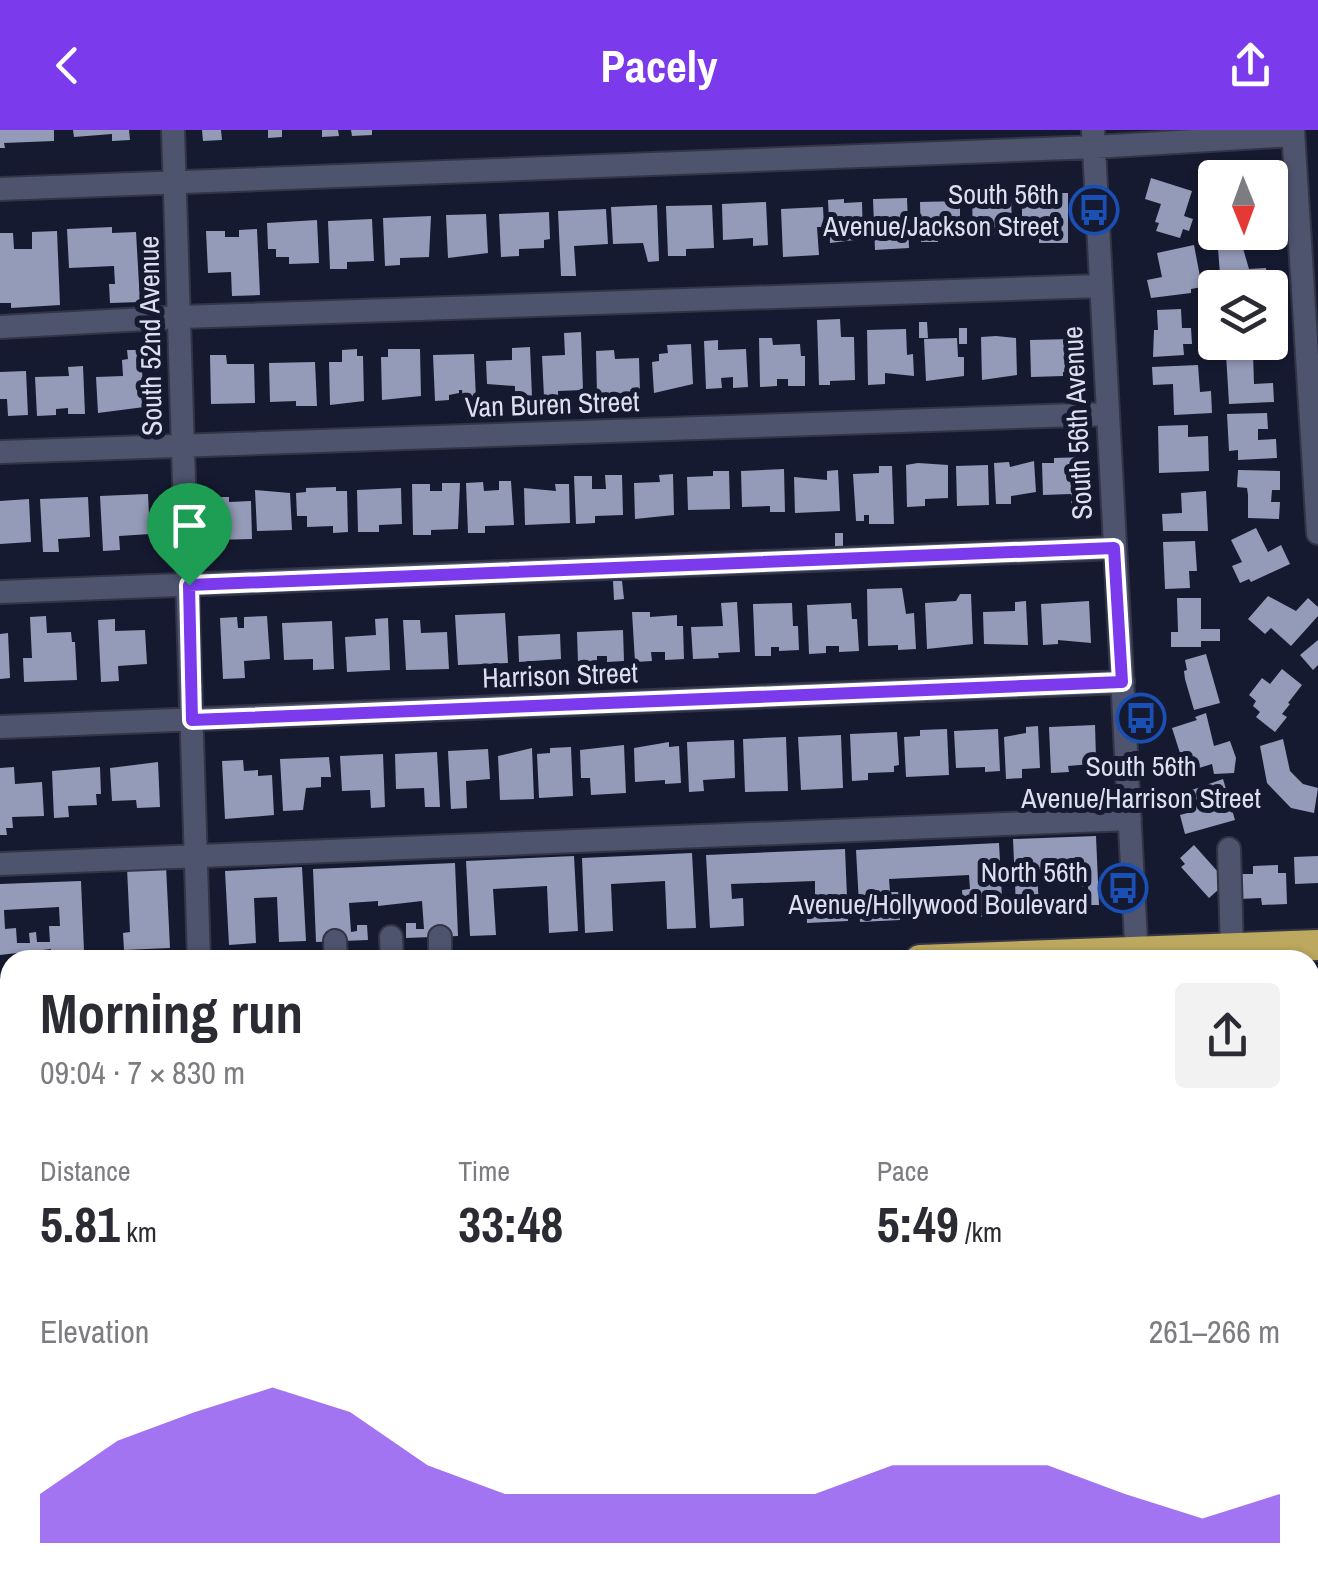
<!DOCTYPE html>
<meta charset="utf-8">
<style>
body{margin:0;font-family:"Archivo Narrow",sans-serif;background:#f2f2f3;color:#2b2b33;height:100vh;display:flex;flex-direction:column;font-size:38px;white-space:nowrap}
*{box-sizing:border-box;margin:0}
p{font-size:32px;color:#7c7c81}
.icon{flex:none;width:55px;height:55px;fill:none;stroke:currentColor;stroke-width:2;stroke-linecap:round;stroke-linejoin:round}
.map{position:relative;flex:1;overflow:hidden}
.sheet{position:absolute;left:0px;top:820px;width:1320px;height:640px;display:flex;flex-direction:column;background:#fff;border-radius:30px 30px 0 0;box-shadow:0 2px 8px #0004}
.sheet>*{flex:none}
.needle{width:65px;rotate:179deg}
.fabs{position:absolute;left:1198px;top:30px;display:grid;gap:20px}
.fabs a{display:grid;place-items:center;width:90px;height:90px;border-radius:10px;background:#fff;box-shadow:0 2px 8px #0004;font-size:50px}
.pin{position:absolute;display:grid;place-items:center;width:85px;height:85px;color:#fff;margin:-102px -42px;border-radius:50% 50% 50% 0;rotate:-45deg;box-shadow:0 0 10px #0007}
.pin .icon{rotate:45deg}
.round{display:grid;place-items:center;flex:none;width:105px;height:105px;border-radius:10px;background:#f2f2f3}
.overview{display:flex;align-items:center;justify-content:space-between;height:170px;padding:0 40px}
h1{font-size:55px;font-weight:800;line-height:75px}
.stats{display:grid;grid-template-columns:repeat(3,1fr);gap:15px;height:170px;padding:10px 40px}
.stats div{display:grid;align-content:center}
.stats b{font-size:50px;font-weight:800}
.stats small{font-size:28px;font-weight:400}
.stats p{font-size:28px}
.chart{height:280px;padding:20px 40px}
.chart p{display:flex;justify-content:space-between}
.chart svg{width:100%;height:180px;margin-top:10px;fill:#7c3aed;opacity:.7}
header{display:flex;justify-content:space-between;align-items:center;height:130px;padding:0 40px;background:#7c3aed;color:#fff;font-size:45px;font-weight:800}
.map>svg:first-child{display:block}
.building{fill:#949bb8;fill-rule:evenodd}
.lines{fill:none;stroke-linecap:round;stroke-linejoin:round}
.minor-casing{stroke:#333446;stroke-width:26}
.highway-casing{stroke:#333446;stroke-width:34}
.minor{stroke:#4e546e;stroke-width:22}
.highway{stroke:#bca85e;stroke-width:30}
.route-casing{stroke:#fff;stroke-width:20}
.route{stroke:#7c3aed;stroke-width:12}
.labels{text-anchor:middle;stroke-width:10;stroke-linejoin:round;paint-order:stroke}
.poi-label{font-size:28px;fill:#dbdfee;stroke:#161a30;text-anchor:end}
.street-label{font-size:28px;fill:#dbdfee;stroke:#161a30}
</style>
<header><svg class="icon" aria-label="back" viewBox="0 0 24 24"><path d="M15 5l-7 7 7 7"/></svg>Pacely<svg class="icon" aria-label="share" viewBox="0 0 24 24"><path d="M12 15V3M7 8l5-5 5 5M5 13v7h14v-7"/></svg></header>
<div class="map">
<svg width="1318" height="1460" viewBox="0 0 1318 1460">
<rect width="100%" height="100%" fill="#161a30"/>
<path class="building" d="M0 0H54V11L4 13 5 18H0Z
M73 0H129L130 10 112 11V4L74 7Z
M202 0H221L222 10 203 11Z
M268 0H282V7L268 8Z
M322 0H338L339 6 322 7Z
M351 0H372V5L352 6Z
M1151 48 1192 61 1184 86 1193 89 1189 101 1183 99 1180 108 1156 101 1159 93 1155 92 1161 74 1145 69Z
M1022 63H1068V113H1039V104H1022Z
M1011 64 1012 103 973 107 972 65Z
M907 68 909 118 875 120 873 69Z
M844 69V73L862 72 863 109 830 113 828 70Z
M960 71V107H938V112H921L920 72Z
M766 72 768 115 753 116V108L723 110 722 74Z
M657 75 659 131 648 132 643 113 613 114 611 77Z
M712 75 714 118 686 119V126H668L666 76Z
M823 77 824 97H817L819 125 783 127 781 79Z
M606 79 608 114 574 116 576 146H561L558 81Z
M549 82 550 109 544 110V118L519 119V126L501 127 499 84Z
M486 84 488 123 448 128 446 85Z
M431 86 429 127 400 128V135L385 136 383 88Z
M372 89 374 131 347 132V139H330L328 91Z
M317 90 319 133 289 134V127H276V119H268L267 93Z
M112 97V103L136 102 140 172 110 173 109 154H115L114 136 69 138 67 99Z
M257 99 260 165 232 166 231 142 208 143 206 101H225V107H239V100Z
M57 101 60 175 11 178V173H0V103H13L14 119H32V102Z
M1240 108 1249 139 1266 138 1268 155 1221 158 1218 118 1225 117 1224 109Z
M1194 115 1202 157 1191 159V163L1151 168 1147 150 1162 147 1157 123Z
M1181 179 1182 198H1191L1192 214H1183L1184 225 1153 227 1154 200H1158L1157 180Z
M840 189 841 207H854L855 250 830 251V255H819L817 190Z
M919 192H927L928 208H919Z
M959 198H967V214H959Z
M906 199 907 225 913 224 914 246 885 243V254L868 255 867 200Z
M581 202 583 260 558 261V266L544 267 542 226 565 225 564 203Z
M996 206 1016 208 1017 245 982 250 981 207Z
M759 208H772L773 215 800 214 801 226H805V256H788V249H777V256L760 257Z
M957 208 958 227H964V246L926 251 924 209Z
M1073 209 1074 242H1063V246L1031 247 1030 210Z
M718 210V220L746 219 748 257 733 258V247L721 248 722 258 706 259 704 211Z
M691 214 693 254 654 263 652 232 659 231V224L668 223 667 215Z
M530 217 532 267H515V256L487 254 486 231 512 230V218Z
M357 219V226H363L364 271 330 275 329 232H342V220Z
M388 219H420L421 266 382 270 381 227H388Z
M127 220H141L144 277 98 283 96 247 123 246 122 230 128 229Z
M614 220 615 229 639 228 640 263 597 264 596 221Z
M1253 223 1254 254 1273 253 1274 272 1229 274 1226 224Z
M474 224 476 269 463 270 462 260H459V263L449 265V270L435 271 433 225Z
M210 225H226L227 234H254L255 273 211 274Z
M315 232 317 276H296V271L270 272 269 233Z
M1198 235 1200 262 1211 261 1212 283 1174 285 1173 254 1153 255 1152 237Z
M83 236 85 284H68V278L56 279V285L37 286 35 247 69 246 68 237Z
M26 241 28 285 8 286 7 269H0V242Z
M1267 283 1268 299H1258V310L1276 309 1277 328 1238 330V320L1229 321 1227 284Z
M1188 295V307L1208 306 1209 341 1159 343 1158 296Z
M1085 327 1086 380H1071V364L1043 365 1042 333H1054V328Z
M1034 331 1036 362 1011 366V374H996L994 333 1009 332 1010 337Z
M918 333 948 335V368L925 369V376L907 377 906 335Z
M988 335 989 375 957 376 956 336Z
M879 336H892L894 394H869V385H864V391H856L853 344 879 343Z
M784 339 785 382H770V376L742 377 741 341Z
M838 340 840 381 795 383 794 347 827 350V341Z
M1238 340 1280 341V360H1272L1271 372H1280L1279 389 1248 388V365L1247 358 1237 357Z
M713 341H729L730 379 688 380 687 347 713 346Z
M673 344 674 385 635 389 634 353 660 352 659 345Z
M605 345H622L623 385 595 386V393L576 394 574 346H592V359H606Z
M499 351H511L514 395 485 396V403H468L466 353 483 352 484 361 499 360Z
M442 353H460L458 399 431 400V405H413L412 354H430V361H442Z
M555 354H569L570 393 525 395 524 358 556 361Z
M336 357V361H347L348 402 333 403V396L307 397V386H297L296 363 306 362V358Z
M401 358 402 394 379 395V402H358L357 360Z
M255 360 290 363 292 400 257 401Z
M1206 361 1208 401H1163L1162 384 1182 383 1181 363Z
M148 364 150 404 119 406 120 420 103 421 100 366Z
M88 367 90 407 58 409 59 422H43L40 369Z
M212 367H229V372L251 371 252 409 213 410Z
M29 369 31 412 0 414V371Z
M1256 398 1268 422 1281 415 1290 434 1251 452 1249 449 1240 453 1232 436 1242 432 1231 410Z
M835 403H843V420H835Z
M1195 411 1197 441H1189L1190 458 1165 459 1163 412Z
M613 451H622L624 469 614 470Z
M902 458 906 484 914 483 916 519 898 520V515L868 516 867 459Z
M960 464H971L973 514 927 519 925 473 956 471Z
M1268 466 1296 481 1308 468 1318 477V486L1291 516 1271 498 1265 504 1248 489Z
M1177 468H1201V499H1220V511H1201V517H1171V502H1178Z
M1026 471 1028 515 984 514 983 482 1015 481V472Z
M1089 471 1091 513 1058 510V514L1043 515 1041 474Z
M737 472 740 522 718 523 719 528 693 529 691 497 723 496 721 473Z
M792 473 793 496H798L799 520 779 521V517H771V526H755L753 474Z
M851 473 852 489H857L859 521 839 522V516H826V523L809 524 807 475Z
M632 482H650V487L677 485V496H683L684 529 665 530V522H651L652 531 635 532Z
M505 483 508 533 458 535 455 485Z
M46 486 47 503 71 502 72 512H75L77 550 24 552 23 528H32L30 487Z
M267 486 270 529 244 531 245 548 223 549 220 488 237 487 238 498H244V487Z
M388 488 390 540 347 542 345 507 376 505 375 489Z
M115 489V501L145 500 147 534 118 536 119 551 101 552 98 490Z
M403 490H420L421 503 447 502 449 539 406 540Z
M332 491 334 539 313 540V529L284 530 282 493Z
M623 500 624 531 607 532V526H597V532L578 533 577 502Z
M8 503 10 548 0 549V504Z
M560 504 561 529 519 532 518 506Z
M1318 510V535L1313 540 1300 525Z
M1206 524 1220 573 1194 580 1185 549 1184 541 1187 540 1185 530Z
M1282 539 1302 555 1288 573 1290 574 1282 584 1287 587 1275 602 1256 587 1260 582 1253 576 1256 571 1249 565 1262 548 1270 554Z
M1206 583 1214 616 1230 611 1236 628 1234 643 1214 644 1212 634 1186 642 1172 598 1197 590 1195 587Z
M1095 595 1096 628H1091L1092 634 1068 636 1069 642 1051 643 1049 597Z
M1038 596 1040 638 1022 639V648L1006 649 1004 607 1026 603V597Z
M947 599 949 645 906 647 904 607 920 606V600Z
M998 599 1000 641 985 642V637L956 638 954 601Z
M897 602 899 635 894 636V642L868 643V650L852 651 850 604Z
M841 605 843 658 801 660 798 607Z
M786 607 788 661 745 662 743 609Z
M1283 609 1290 641 1303 654 1318 658 1314 683 1291 678 1267 653 1260 616Z
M734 610 735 648 703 650 704 661 689 662 687 612Z
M669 612V617L679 616 681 653 665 654V650L635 652 634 618Z
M624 615 626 663 591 665 590 648H581L580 620Z
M571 617 573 666 539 668 537 624 550 623V618Z
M532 618 534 669 500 670 498 626Z
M488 619 490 649 466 651 467 678 451 679 448 621Z
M437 622 440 677H425L424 658 396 659 395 624Z
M383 624 385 677 371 678 370 660 342 661 340 626Z
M329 627 331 647H321V657L306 658 303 680 283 681 280 629Z
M243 630 244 641 258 640V646L272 645 274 685 225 689 222 631Z
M158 632 160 677 137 678 136 670 112 671 110 638Z
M14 637 15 654 42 652 44 686 12 687 13 698H6L7 705H0V638Z
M100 637 101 664H96L97 675 68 676 69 687 54 688 52 641Z
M1223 649 1235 690 1185 704 1180 685 1195 681 1189 661Z
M1096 706 1099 775H1089L1088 756 1082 757 1081 744H1088V741L1037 743 1039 775 1016 776 1013 709Z
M999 713 1003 786 964 787 962 760 970 759 969 745 889 749 890 762H899L900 790 860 792 856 720Z
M1194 715 1227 752 1209 768 1181 737 1185 734 1180 728Z
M845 719 848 791 807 793 806 767H815V751L731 754 732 769 743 768 744 796 710 798 706 725Z
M692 723 696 798 667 799 665 751 611 754 613 801 585 803 582 728Z
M574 726 578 801 549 803 547 756 493 759 496 805 470 806 466 731Z
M1318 726V753L1295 754 1294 727Z
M455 733 458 806 406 808V793H416V799H424L422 771 378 776V771L349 773 351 802 357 801V795H367L368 810 316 812 313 739Z
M1278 735V743H1286L1287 774 1262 775 1261 768 1239 769V744H1253V736Z
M166 736 170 818 124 820 123 803 130 802 127 738Z
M302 737 306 811 279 812 277 767 254 768 256 813 229 815 225 741Z
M81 751 84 821 51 823V819L0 825V754ZM59 777 60 796H49L50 812H37L36 802 29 803 30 813H17L16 798 5 799 4 780Z
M1318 900V917H1310V901Z
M0 999H10V1026H0Z
M0 1349H10V1397L5 1399H0Z
M1310 1410H1313L1314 1422 1318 1421V1460H1290V1450H1310Z
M855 1450H897L900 1457 898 1460H855Z
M906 1450H939L940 1460H907Z
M944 1450H978L979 1460H944Z
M984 1450H1017L1018 1460H984Z
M1022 1450H1056V1460H1023Z
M1061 1450H1095L1096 1460H1062Z
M1102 1450H1118V1454L1142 1450V1460H1103Z
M813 1451 841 1452 843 1460H800L799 1452Z
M1238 1453V1460H1216V1454Z
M789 1455V1460H748V1457Z"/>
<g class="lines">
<g class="minor-casing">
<path id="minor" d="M173 0 199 830
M1093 0 1137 830
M1293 0 1318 403
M0 59 1095 17 1293 5
M0 197 181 187 1100 156
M0 322 1106 284
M0 462 1114 418
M0 597 1123 552
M1229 719 1232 818
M0 734 1130 689
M391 807 392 830
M440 807V830
M335 811 336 830
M1310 928H1318
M1310 985 1318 992
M1310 1021 1318 1028
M0 1045H10
M1310 1107 1318 1106
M0 1176H10
M0 1309 10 1308
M1310 1376H1318
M0 1444H10
M377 1450V1460
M1174 1450 1175 1460
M80 1460 83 1450"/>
</g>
<g class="highway-casing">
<path id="highway" d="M920 830 1318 815
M1310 855H1318
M0 868 10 867
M0 906H10"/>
</g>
<use href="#minor" class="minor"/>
<use href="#highway" class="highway"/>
</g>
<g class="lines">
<g class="route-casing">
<path id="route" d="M1114 418 1122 552 192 590 189 455Z"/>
</g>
<use href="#route" class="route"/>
</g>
<defs>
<g id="bus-ring" transform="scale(2.5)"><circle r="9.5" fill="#161a30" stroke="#1a4fb4" stroke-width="1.5"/><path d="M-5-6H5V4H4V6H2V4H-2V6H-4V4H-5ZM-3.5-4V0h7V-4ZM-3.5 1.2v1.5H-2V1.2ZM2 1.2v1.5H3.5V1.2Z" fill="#1a4fb4"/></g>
</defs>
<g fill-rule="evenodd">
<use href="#bus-ring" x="1094" y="80"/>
<use href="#bus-ring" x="1141" y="588"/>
<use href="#bus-ring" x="1123" y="758"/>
</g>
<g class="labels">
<g class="poi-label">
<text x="1059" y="74">South 56th<tspan x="1059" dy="32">Avenue/Jackson Street</tspan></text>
<text x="1141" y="646" text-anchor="middle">South 56th<tspan x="1141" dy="32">Avenue/Harrison Street</tspan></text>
<text x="1088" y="752">North 56th<tspan x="1088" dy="32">Avenue/Hollywood Boulevard</tspan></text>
</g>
<g class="street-label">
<text transform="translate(150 206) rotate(-91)" y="10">South 52nd Avenue</text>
<text transform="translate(552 274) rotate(-2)" y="10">Van Buren Street</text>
<text transform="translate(1077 293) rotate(-93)" y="10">South 56th Avenue</text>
<text transform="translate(560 545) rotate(-2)" y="10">Harrison Street</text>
</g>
</g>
</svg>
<div class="fabs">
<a><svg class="needle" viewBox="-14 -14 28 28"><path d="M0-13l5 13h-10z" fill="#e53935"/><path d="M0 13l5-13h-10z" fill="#7c7c81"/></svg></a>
<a><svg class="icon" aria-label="layers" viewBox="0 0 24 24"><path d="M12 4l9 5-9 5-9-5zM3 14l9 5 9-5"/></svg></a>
</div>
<div class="pin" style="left:189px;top:455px;background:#1e9e55"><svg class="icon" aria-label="arrive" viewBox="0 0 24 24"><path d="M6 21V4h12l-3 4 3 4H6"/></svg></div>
<section class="sheet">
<div class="overview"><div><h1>Morning run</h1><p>09:04 · 7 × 830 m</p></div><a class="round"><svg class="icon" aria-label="share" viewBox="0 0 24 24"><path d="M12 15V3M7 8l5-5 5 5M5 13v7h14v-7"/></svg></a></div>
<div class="stats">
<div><p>Distance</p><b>5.81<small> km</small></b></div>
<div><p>Time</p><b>33:48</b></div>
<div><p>Pace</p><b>5:49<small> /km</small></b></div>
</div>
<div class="chart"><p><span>Elevation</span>261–266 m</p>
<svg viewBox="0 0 160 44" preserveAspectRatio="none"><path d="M0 44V32L10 19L20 12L30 6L40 12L50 25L60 32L70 32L80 32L90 32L100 32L110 25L120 25L130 25L140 32L150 38L160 32V44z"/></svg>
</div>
</section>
</div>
